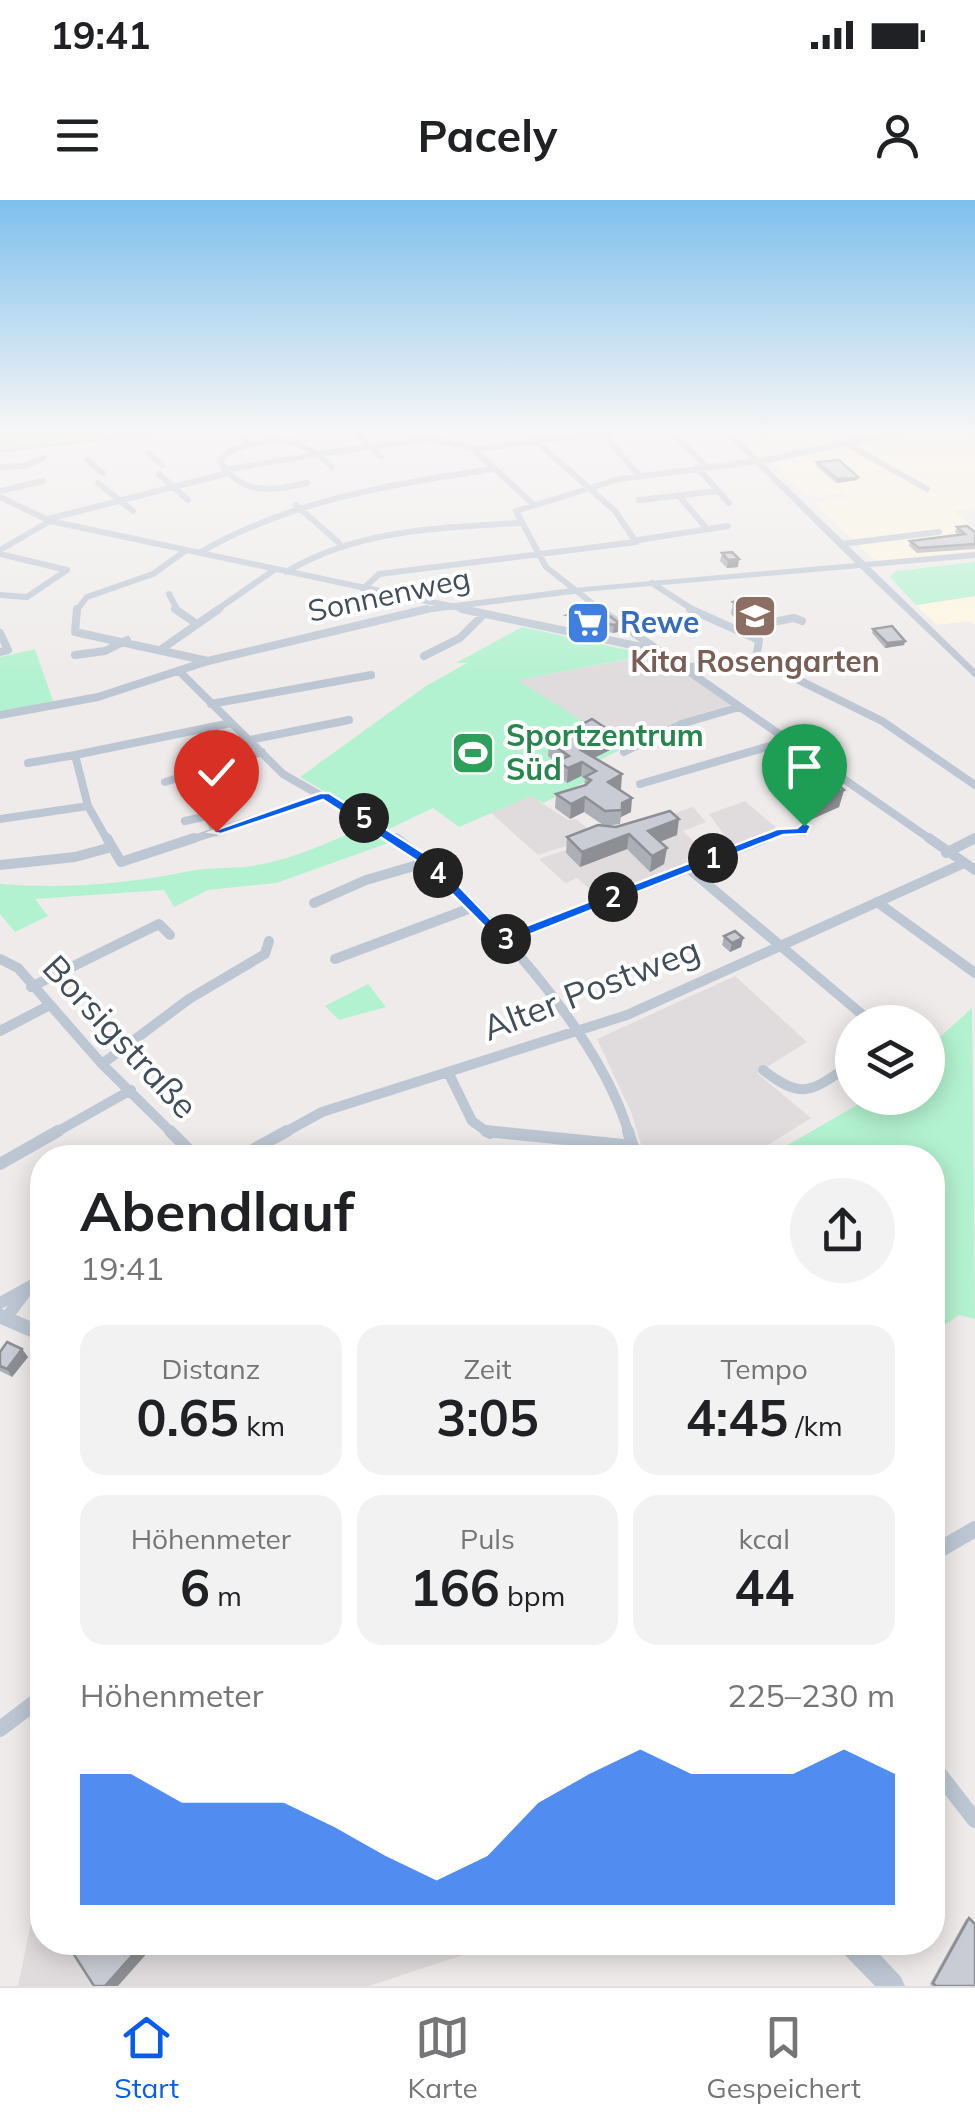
<!DOCTYPE html>
<html lang="de">
<meta charset="utf-8">
<style>
body{margin:0;font-family:Mulish,sans-serif;background:#f2f2f2;color:#202124;height:100vh;display:flex;flex-direction:column;font-size:38px;white-space:nowrap}
*{box-sizing:border-box;margin:0}
p{font-size:32px;color:#757577}
.icon{flex:none;width:55px;height:55px;fill:none;stroke:currentColor;stroke-width:2;stroke-linecap:round;stroke-linejoin:round}
.map{position:relative;flex:1;overflow:hidden}
.side{position:absolute;left:30px;top:945px;width:915px;height:810px;display:flex;flex-direction:column;background:#fff;border-radius:40px;box-shadow:0 5px 25px #0003}
.side>*{flex:none}
.controls{position:absolute;left:835px;top:805px;display:grid;gap:20px}
.controls a{display:grid;place-items:center;width:110px;height:110px;border-radius:50%;background:#fff;box-shadow:0 5px 25px #0003;font-size:50px}
.pin{position:absolute;display:grid;place-items:center;width:85px;height:85px;color:#fff;margin:-102px -42px;border-radius:50% 50% 50% 0;rotate:-45deg;box-shadow:0 0 10px #0007}
.pin .icon{rotate:45deg}
.km{position:absolute;width:50px;height:50px;margin:-25px;border-radius:50%;background:#222;color:#fff;font-size:28px;line-height:50px;text-align:center}
.round{display:grid;place-items:center;flex:none;width:105px;height:105px;border-radius:52px;background:#f2f2f2}
.summary{display:flex;align-items:center;justify-content:space-between;height:170px;padding:0 50px}
h1{font-size:55px;font-weight:700;line-height:75px}
.stats{display:grid;grid-template-columns:repeat(3,1fr);gap:15px;height:170px;padding:10px 50px}
.stats div{display:grid;align-content:center;border-radius:25px;background:#f2f2f2;text-align:center}
.stats b{font-size:50px;font-weight:700}
.stats small{font-size:28px;font-weight:400}
.stats p{font-size:28px}
.chart{height:280px;padding:20px 50px}
.chart p{display:flex;justify-content:space-between}
.chart svg{width:100%;height:180px;margin-top:10px;fill:#085cec;opacity:.7}
.status{display:flex;justify-content:space-between;align-items:center;height:70px;padding:0 50px;background:#fff;direction:ltr}
.status svg{height:28px;fill:currentColor}
header{display:flex;justify-content:space-between;align-items:center;height:130px;padding:0 50px;background:#fff;font-size:45px;font-weight:700}
.dock{display:flex;justify-content:space-around;align-items:center;height:140px;border-top:2px solid #e0e0e0;background:#fff;font-size:28px;color:#757577}
.dock a{display:grid;justify-items:center;gap:5px}
.dock .selected{color:#085cec}
.map>svg:first-child{display:block}
.commercial{fill:#fdf7e0}
.education{fill:#e0dcdd}
.green{fill:#b3f2d0}
.lines{fill:none;stroke-linecap:round;stroke-linejoin:round}
.minor-far4{stroke:#bdc7d3;stroke-width:6}
.minor-far3{stroke:#bdc7d3;stroke-width:8}
.minor-far2{stroke:#bdc7d3;stroke-width:10}
.minor-far1{stroke:#bdc7d3;stroke-width:12}
.minor{stroke:#bdc7d3;stroke-width:16}
.tertiary{fill:#bdc7d3;fill-rule:evenodd}
.wall{fill:#adafb6}
.shaded-wall{fill:#8d8f94}
.building{fill:#c9ccd4;stroke:#8d8f94;stroke-width:2.5}
.route{fill:#085cec;stroke:#fff;stroke-width:2.5}
.labels{text-anchor:middle;stroke-width:8;stroke-linejoin:round;paint-order:stroke}
.far-street-label{font-size:30px;fill:#424d5a;stroke:#fff}
.far-shop-label{font-size:30px;font-weight:bold;fill:#366cbe;stroke:#fff;text-anchor:start}
.far-education-label{font-size:30px;font-weight:bold;fill:#785e54;stroke:#fff}
.far-leisure-label{font-size:30px;font-weight:bold;fill:#27864d;stroke:#fff;text-anchor:start}
.street-label{font-size:35px;fill:#424d5a;stroke:#fff}
</style>
<div class="status"><b>19:41</b><svg viewBox="0 0 49 12"><path d="M0 12V9h3v3zM5 12V6h3v6zM10 12V3h3v9zM15 12V0h3v12zM26 1h20v11H26zM47 4h2v5h-2z"/></svg></div>
<header><svg class="icon" aria-label="menu" viewBox="0 0 24 24"><path d="M4 6h16M4 12h16M4 18h16"/></svg>Pacely<svg class="icon" aria-label="person" viewBox="0 0 24 24"><circle cx="12" cy="8" r="4"/><path d="M4 21q1-7 8-7t8 7"/></svg></header>
<div class="map">
<svg width="975" height="1786" viewBox="0 0 975 1786">
<rect width="100%" height="100%" fill="#efebeb"/>
<path class="commercial" d="M738 230H975V307L954 311 975 329V351L884 362 873 359 814 302 847 297 842 293 807 297Z
M975 396V425L969 421 936 425 916 405Z"/>
<path class="education" d="M658 454 730 505 678 521 634 543 615 531 605 536 516 480Z
M531 596 568 620 576 619 597 636 538 655 490 612Z
M745 601 780 631 734 648 709 614Z
M693 607 706 622 683 631 704 652 686 659 691 664 601 699 577 678 565 683 539 659Z
M735 776 807 842 757 873 811 918 749 957H645L631 912 597 839Z
M42 1692V1742L499 1743 369 1786H18L34 1708Z"/>
<path class="green" d="M0 230H172L0 248Z
M975 362V396L916 405 890 377 896 371Z
M522 427 650 455 517 480 605 535 615 531 634 543 594 563 605 572 543 603 531 596 459 627 433 608 389 629 300 577 426 486 467 463H456Z
M35 449 54 504 0 513V457Z
M366 626 391 642 276 683 208 690 174 707 164 690 35 699 48 716 15 732 0 714V684C65 689 126 684 190 671 210 667 231 669 251 666 292 660 328 643 366 626Z
M368 784 386 807 339 820 325 806Z
M972 808 975 1119 959 1115 933 1134 932 958 767 957 869 898H928V848Z"/>
<g class="lines">
<path class="minor-far4" d="M235 230 249 243
M354 230 381 257
M668 230 706 266
M601 232 639 275
M845 243 927 289
M479 249 476 252 532 303
M148 253 162 265
M87 260 103 273
M0 267 24 266 43 258
M697 267 729 303
M225 270 318 254 332 267
M159 274 188 300
M98 283 133 311
M307 283C271 291 241 296 220 261L231 250 265 241 294 242 318 254 429 239 479 249 620 230
M0 291 43 281
M679 296 707 329
M0 297 50 321 474 411
M639 300 718 291
M296 305 339 343
M48 319 228 273
M638 340 728 326
M841 344 939 332
M0 350 50 321
M199 353C291 300 388 285 492 269
M0 354 67 370 27 397 0 395
M286 372C358 329 438 328 520 323
M652 383 695 411
M363 389 379 374 636 342 615 311 535 240
M169 394 178 411
M76 411 87 397 153 374 185 351
M215 411 274 370
M416 411 573 391
M602 411 546 367 516 311 619 279 767 260 907 230"/>
<path class="minor-far3" d="M77 409 75 432 208 461
M175 409 194 422
M462 409 656 450
M599 409 933 641
M690 409 759 440 756 459
M735 429 794 418 802 421
M0 433 8 450 0 452
M163 448 219 409
M75 455 105 451 127 440
M424 456 460 438 482 416
M683 468 756 459 882 521 975 585
M179 471 283 574 400 641
M211 504 371 475
M0 515 98 497 208 461 427 409
M250 540 349 520
M624 552 681 524 739 507
M28 563 75 555
M165 582 262 552
M640 584 787 541
M0 619 88 606
M185 621 207 616 216 632
M108 641 88 606 75 555 231 523
M187 641 324 596
M760 641 782 632H803L804 626
M970 641 975 638"/>
<path class="minor-far2" d="M107 638 121 662 194 638
M396 638C480 701 599 832 629 934
M929 638 975 670
M946 653 975 638
M0 665 75 657 112 647
M688 668 871 822
M877 702 975 773
M314 703 366 680 428 662
M503 741 766 638
M0 759 18 768 102 864 173 934
M335 759 471 708
M31 787 159 724 170 735
M0 831 48 806
M102 864 189 799 265 754 269 741
M763 870C804 902 812 890 852 864
M449 874 472 921 490 934
M53 934 131 890
M282 934 322 912 627 815 962 664"/>
<path class="minor-far1" d="M170 931 197 958
M486 931 633 946
M628 931 636 958
M238 958 287 931
M0 964 58 931
M0 1103 42 1080
M6 1118 27 1090"/>
<path class="minor" d="M932 1354 975 1329
M0 1529 42 1497
M932 1565 975 1620"/>
<path class="tertiary" d="M169 230H196L0 253V249Z
M721 230H729L865 362 975 352V358L870 367 975 469V478L860 368 570 393 568 391 573 388 855 363Z
M0 1108 42 1126V1142L0 1124Z
M838 1742H868L901 1777 905 1786H875L841 1751Z"/>
</g>
<path class="wall" d="M817 262 858 277 857 280 836 283 816 266Z
M957 327 975 332V349L917 353 909 346 910 341 958 335 955 332Z
M722 353 738 367 727 368 720 361Z
M733 402 764 416 738 421 731 414Z
M567 415 619 423 618 432 613 433 567 423Z
M873 429 905 441 904 445 885 448 872 433Z
M549 542 614 548 594 557 622 574 619 589 631 612 621 617 620 624 605 626 677 635 660 642 667 648 664 664 650 672 627 649 580 667 566 653 567 637 603 625 584 612 570 619 555 608 556 594 584 586 585 579 581 576 567 583 557 575V563L548 556Z
M798 585 821 590H844L839 607 810 620 794 602Z
M724 736 743 738 741 747 730 752 722 745Z
M22 1149 28 1157 12 1177 0 1171V1152Z
M969 1718 975 1786H932L930 1784 966 1719Z"/>
<path class="shaded-wall" d="M858 277 857 280 836 283 837 279Z
M739 359 738 367 727 368 728 360Z
M766 404 764 416 738 421 740 408Z
M619 423 618 432 613 433 614 425Z
M905 441 904 445 885 448 887 443Z
M615 534 614 548 582 564 581 576 567 583 568 568 581 550Z
M622 574 621 589 606 596 608 582Z
M844 590 839 607 810 620 815 602Z
M585 597 584 612 570 619 571 604Z
M632 598 631 612 621 617 622 603Z
M679 619 677 635 646 647 648 631Z
M629 634 627 649 580 667 582 652Z
M667 648 664 664 650 672 652 656Z
M743 738 741 747 730 752 732 743Z
M22 1149 28 1157 12 1177 7 1169Z
M144 1742H157L118 1786H105Z"/>
<path class="building" d="M839 260 858 277 837 279 817 262Z
M967 326 975 332V344L919 348 910 341 965 334 957 327Z
M732 352 739 359 728 360 722 353Z
M752 398 766 404 740 408 733 402Z
M593 404 619 423 614 425 567 415Z
M892 426 905 441 887 443 873 429Z
M592 519 615 534 581 550 622 574 608 582 632 598 622 603V610L605 611 585 597 571 604 556 594 586 585 591 580 585 577 596 571 582 562 568 568 557 561 569 556 549 542Z
M808 581 821 590 835 583 844 590 815 602 798 585Z
M670 611 679 619 648 631 667 648 652 656 629 634 582 652 567 637 598 625 616 627Z
M735 731 743 738 732 743 724 736Z
M7 1142 22 1149 7 1169 0 1166V1152Z
M969 1718 975 1724V1786H936L933 1783Z
M66 1742H144L105 1786H94Z"/>
<linearGradient id="sky" x2="0" y2="1"><stop stop-color="#7dc0ed"/><stop offset="0.48" stop-color="#f8f6f6"/><stop offset="1" stop-color="#f8f6f6" stop-opacity="0"/></linearGradient>
<rect width="975" height="480" fill="url(#sky)"/>
<path class="route" d="M320 593H329L433 659 505 734 777 629 797 628 804 622 811 626 807 634 783 635 503 745 423 665 323 600 221 634 210 632Z"/>
<defs>
<g id="school-square" transform="scale(2.25)"><rect x="-9" y="-9" width="18" height="18" rx="4" fill="#8d6e63" stroke="#fff"/><path d="M0-5L7-2L0 1L-7-2ZM-4 1L0 2.5L4 1V4Q0 6-4 4Z" fill="#fff"/></g>
<g id="supermarket-square" transform="scale(2.25)"><rect x="-9" y="-9" width="18" height="18" rx="4" fill="#3f7fe0" stroke="#fff"/><path d="M-6-5.5h2.5l.6 2H6L4.5 2H-2.5L-4.4-4H-6ZM-1.5 3.2a1.3 1.3 0 1 0 .1 0ZM3 3.2a1.3 1.3 0 1 0 .1 0Z" fill="#fff"/></g>
<g id="stadium-square" transform="scale(2.25)"><rect x="-9" y="-9" width="18" height="18" rx="4" fill="#2e9e5b" stroke="#fff"/><path d="M0-5a6.5 5 0 1 0 0 10a6.5 5 0 1 0 0-10ZM-3.5-1.8h7v3.6h-7Z" fill="#fff"/></g>
</defs>
<g fill-rule="evenodd">
<use href="#school-square" x="755" y="416"/>
<use href="#supermarket-square" x="588" y="423"/>
<use href="#stadium-square" x="473" y="553"/>
</g>
<g class="labels">
<g class="far-street-label">
<text transform="translate(389 395) rotate(-12)" y="10">Sonnenweg</text>
</g>
<g class="far-shop-label">
<text x="620" y="433">Rewe</text>
</g>
<g class="far-education-label">
<text x="755" y="472">Kita Rosengarten</text>
</g>
<g class="far-leisure-label">
<text x="506" y="546">Sportzentrum<tspan x="506" dy="34">Süd</tspan></text>
</g>
<g class="street-label">
<text transform="translate(591 789) rotate(-21)" y="12">Alter Postweg</text>
<text transform="translate(120 837) rotate(47)" y="12">Borsigstraße</text>
</g>
</g>
</svg>
<div class="controls">
<a><svg class="icon" aria-label="layers" viewBox="0 0 24 24"><path d="M12 4l9 5-9 5-9-5zM3 14l9 5 9-5"/></svg></a>
</div>
<div class="pin" style="left:804px;top:626px;background:#1e9e55"><svg class="icon" aria-label="arrive" viewBox="0 0 24 24"><path d="M6 21V4h12l-3 4 3 4H6"/></svg></div>
<div class="pin" style="left:216px;top:632px;background:#d93025"><svg class="icon" aria-label="check" viewBox="0 0 24 24"><path d="M5 12l5 5 9-10"/></svg></div>
<b class="km" style="left:713px;top:658px">1</b>
<b class="km" style="left:613px;top:697px">2</b>
<b class="km" style="left:506px;top:739px">3</b>
<b class="km" style="left:438px;top:673px">4</b>
<b class="km" style="left:364px;top:618px">5</b>
<section class="side">
<div class="summary"><div><h1>Abendlauf</h1><p>19:41</p></div><a class="round"><svg class="icon" aria-label="share" viewBox="0 0 24 24"><path d="M12 15V3M7 8l5-5 5 5M5 13v7h14v-7"/></svg></a></div>
<div class="stats">
<div><p>Distanz</p><b>0.65<small> km</small></b></div>
<div><p>Zeit</p><b>3:05</b></div>
<div><p>Tempo</p><b>4:45<small> /km</small></b></div>
</div>
<div class="stats">
<div><p>Höhenmeter</p><b>6<small> m</small></b></div>
<div><p>Puls</p><b>166<small> bpm</small></b></div>
<div><p>kcal</p><b>44</b></div>
</div>
<div class="chart"><p><span>Höhenmeter</span>225–230 m</p>
<svg viewBox="0 0 160 44" preserveAspectRatio="none"><path d="M0 44V12L10 12L20 19L30 19L40 19L50 25L60 32L70 38L80 32L90 19L100 12L110 6L120 12L130 12L140 12L150 6L160 12V44z"/></svg>
</div>
</section>
</div>
<nav class="dock">
<a class="selected"><svg class="icon" aria-label="home" viewBox="0 0 24 24"><path d="M3 11l9-7 9 7M6 9v11h12V9"/></svg>Start</a>
<a><svg class="icon" aria-label="map" viewBox="0 0 24 24"><path d="M3 6l6-2 6 2 6-2v14l-6 2-6-2-6 2zM9 4v14M15 6v14"/></svg>Karte</a>
<a><svg class="icon" aria-label="saved" viewBox="0 0 24 24"><path d="M7 4h10v16l-5-4-5 4z"/></svg>Gespeichert</a>
</nav>
